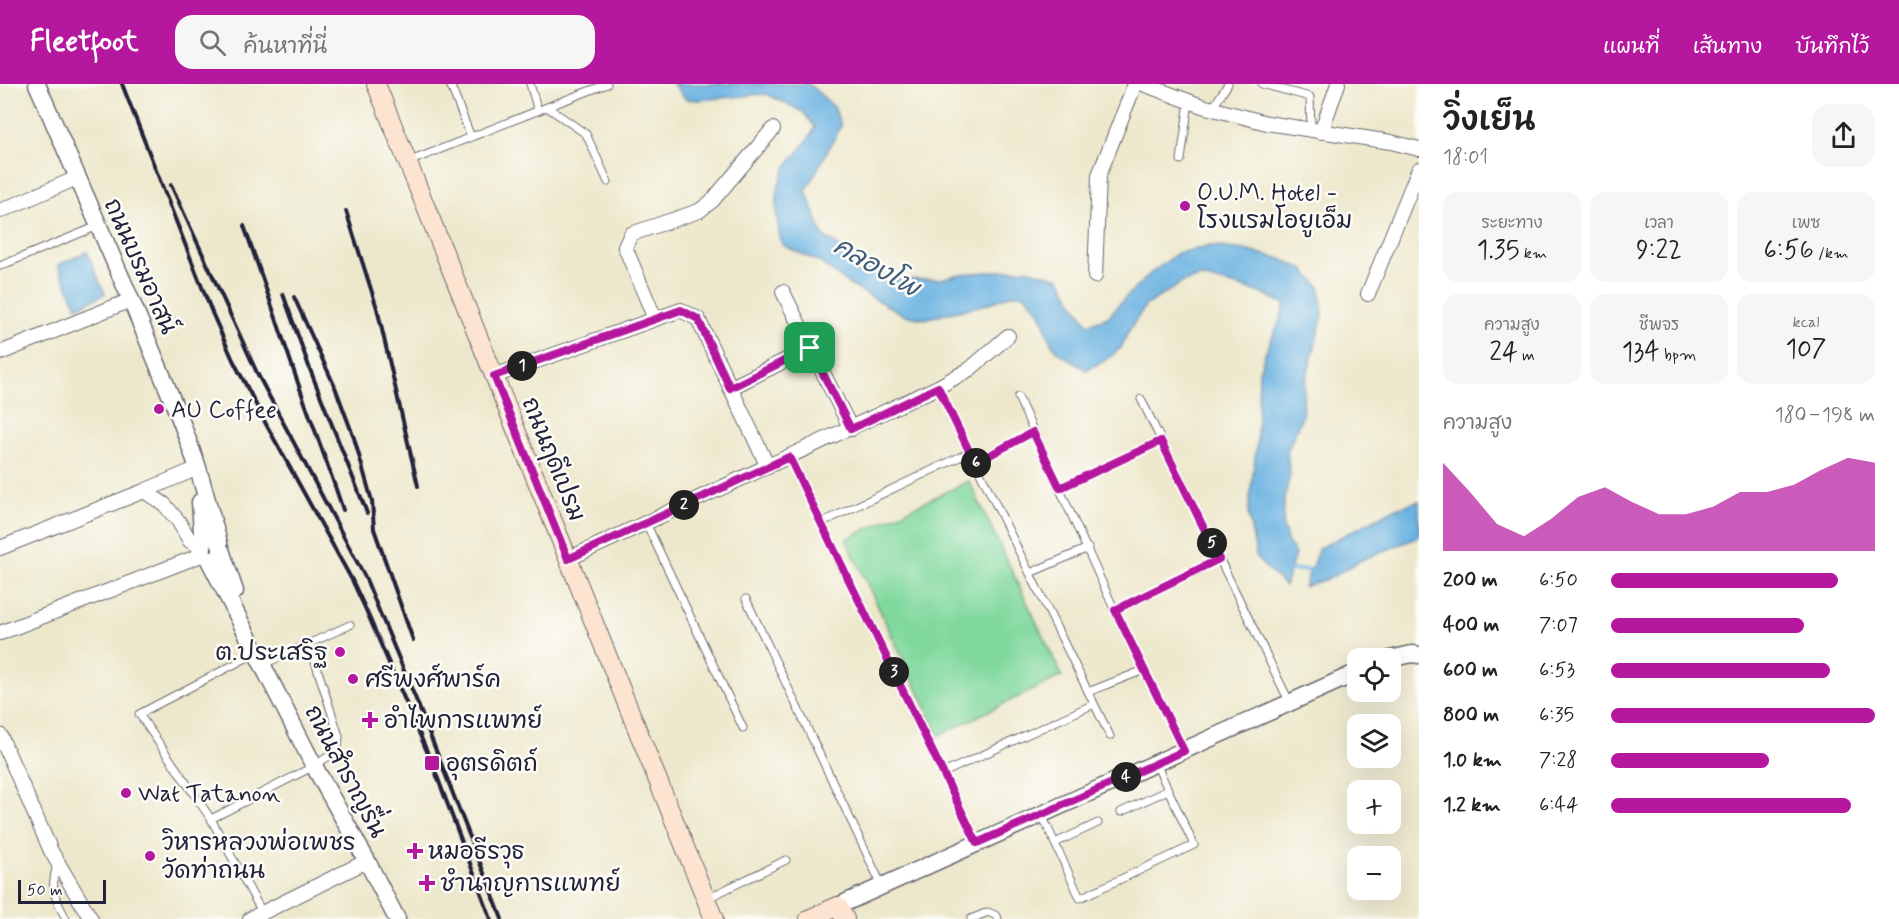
<!DOCTYPE html>
<html lang="th">
<meta charset="utf-8">
<style>
body{margin:0;font-family:Mynerve,"Playpen Sans Thai",sans-serif;background:#f6f6f6;color:#222;height:100vh;display:flex;flex-direction:column;font-size:22px;white-space:nowrap}
*{box-sizing:border-box;margin:0}
p{font-size:20px;color:#767676}
.icon{flex:none;width:33px;height:33px;fill:none;stroke:currentColor;stroke-width:2;stroke-linecap:round;stroke-linejoin:round}
.map{position:relative;flex:1;overflow:hidden}
.side{display:flex;flex-direction:column;background:#fff;width:480px}
.side>*{flex:none}
.fabs{position:absolute;left:1347px;top:564px;display:grid;gap:12px}
.fabs a{display:grid;place-items:center;width:54px;height:54px;border-radius:12px;background:#fff;box-shadow:0 6px 24px #0002;font-size:30px}
.scale{position:absolute;left:18px;bottom:15px;width:88px;box-sizing:border-box;padding-left:6px;border:3px solid #22223b;border-top:0;font-size:16px;line-height:21px;white-space:nowrap;color:#22223b;-webkit-text-stroke:4px #fdfcf7;paint-order:stroke}
.pin{position:absolute;display:grid;place-items:center;width:51px;height:51px;color:#fff;margin:-26px;border-radius:12px;box-shadow:0 3px 9px #0006}
.km{position:absolute;width:30px;height:30px;margin:-15px;border-radius:50%;background:#222;color:#fff;font-size:16px;line-height:30px;text-align:center}
.round{display:grid;place-items:center;flex:none;width:63px;height:63px;border-radius:18px;background:#f6f6f6}
.summary{display:flex;align-items:center;justify-content:space-between;height:102px;padding:0 24px}
h1{font-size:33px;font-weight:600;line-height:45px}
.stats{display:grid;grid-template-columns:repeat(3,1fr);gap:9px;height:102px;padding:6px 24px}
.stats div{display:grid;align-content:center;border-radius:15px;background:#f6f6f6;text-align:center}
.stats b{font-size:26px;font-weight:600}
.stats small{font-size:16px;font-weight:400}
.stats p{font-size:16px}
.chart{height:168px;padding:12px 24px}
.chart p{display:flex;justify-content:space-between}
.chart svg{width:100%;height:108px;margin-top:6px;fill:#b5179e;opacity:.7}
ul{padding:0 24px;list-style:none;font-size:20px}
li{display:grid;grid-template-columns:96px 72px 1fr;align-items:center;height:45px}
li i{height:15px;border-radius:8px;background:#b5179e}
header{display:flex;align-items:center;gap:36px;box-sizing:border-box;height:84px;padding:0 30px;background:#b5179e;color:#fff}
header strong{font-size:28px}
nav{display:flex;gap:33px;margin-inline-start:auto;font-size:21px}
.search{width:420px;height:54px;background:#f6f6f6;display:flex;align-items:center;gap:15px;box-sizing:border-box;padding:0 21px;border-radius:18px;color:#767676;font-size:22px}
main{display:flex;flex:1;min-height:0}
.map>svg:first-child{display:block}
.green{fill:#80d89d;stroke:#517d6c;stroke-width:1.5}
.water{fill:#6ab2e1;stroke:#466a8e;stroke-width:1.5}
.lines{fill:none;stroke-linecap:round;stroke-linejoin:round}
.stream{stroke:#6ab2e1;stroke-width:4}
.service-casing{stroke:#69676e;stroke-width:9}
.minor-casing{stroke:#69676e;stroke-width:16}
.tertiary-casing{stroke:#69676e;stroke-width:19}
.secondary-casing{stroke:#69676e;stroke-width:20}
.service{stroke:#fff;stroke-width:7}
.minor{stroke:#fff;stroke-width:14}
.tertiary{stroke:#fff;stroke-width:16}
.secondary{stroke:#fde4d1;stroke-width:18}
.rail{stroke:#22223b;stroke-width:4}
.route-casing{stroke:#fff;stroke-width:12}
.route{stroke:#b5179e;stroke-width:8}
.poi-dot{fill:#b5179e;stroke:#fdfcf7;stroke-width:2}
.labels{text-anchor:middle;stroke-width:5;stroke-linejoin:round;paint-order:stroke}
.poi-label{font-size:24px;fill:#22223b;stroke:#fdfcf7;text-anchor:start}
.street-label{font-size:24px;fill:#22223b;stroke:#fdfcf7}
.water-label{font-size:26px;font-style:italic;fill:#3f5c7d;stroke:#fdfcf7}
</style>
<header>
<strong>Fleetfoot</strong>
<div class="search"><svg class="icon" aria-label="search" viewBox="0 0 24 24"><circle cx="10" cy="10" r="6"/><path d="M15 15l6 6"/></svg>ค้นหาที่นี่</div>
<nav><a>แผนที่</a><a>เส้นทาง</a><a>บันทึกไว้</a></nav>
</header>
<main>
<div class="map">
<svg width="1419" height="835" viewBox="0 0 1419 835">
<rect width="100%" height="100%" fill="#fdfcf7"/>
<filter id="ink" filterUnits="userSpaceOnUse"><feTurbulence type="fractalNoise" baseFrequency=".0167" numOctaves="2"/><feDisplacementMap in="SourceGraphic" scale="12" xChannelSelector="R" yChannelSelector="G"/><feConvolveMatrix kernelMatrix="1 2 1 2 8 2 1 2 1" color-interpolation-filters="sRGB"/></filter>
<filter id="wash" filterUnits="userSpaceOnUse"><feTurbulence type="fractalNoise" baseFrequency=".008" numOctaves="4" result="noise"/><feDisplacementMap in="SourceGraphic" scale="24" xChannelSelector="R" yChannelSelector="G"/><feGaussianBlur stdDeviation="1.35" result="paint"/><feColorMatrix in="noise" values="0 0 0 0 0 0 0 0 0 0 0 0 0 0 0 0 0 1.4 0 .05"/><feComposite in="paint" operator="in"/></filter>
<g filter="url(#wash)">
<rect width="100%" height="100%" fill="#ede8cc"/>
<path class="green" d="M969 397 1062 592 939 651 846 455Z"/>
<path class="water" d="M673 0H808L811 2 834 23 841 42 806 107 823 152 892 196 940 195 961 190 1025 185 1060 194 1072 217 1088 240 1108 233 1122 217 1151 189 1178 169 1211 162 1244 166 1278 174 1303 185 1320 203 1323 231 1304 303 1302 332 1287 368 1290 391 1284 417 1283 442 1288 459 1295 470 1285 502 1257 475 1248 429 1257 357 1259 288 1266 267 1279 239 1285 220 1266 211 1249 205 1201 193 1183 198 1146 221 1128 248 1121 264 1104 277 1086 286 1059 269 1051 259 1040 228 1024 210H1013L987 220 924 235 904 231 850 201 819 178 782 161C775 135 772 101 790 78 801 64 807 60 815 43L803 28 767 10 697 16 686 15Z
M87 168 105 210 77 223 58 181Z
M1419 417V453L1361 476 1332 493 1304 503 1319 464 1399 423Z"/>
<g class="lines">
<path class="stream" d="M1288 486H1313"/>
</g>
</g>
<g filter="url(#ink)">
<g class="lines">
<g class="service-casing">
<path id="service" d="M450 0 471 53
M530 0 538 27
M1262 0 1310 13 1311 46
M547 23 607 0
M1212 25 1228 0
M1181 76 1189 17
M408 78 547 23 586 50 608 98
M0 182 98 142
M938 303 1110 652
M1018 313 1115 527 1184 667
M1141 315 1289 617
M789 373 977 759
M975 379 1033 348
M1060 404 1161 357
M646 439 743 644
M821 439 970 368
M1030 489 1088 464
M746 515 882 802
M1115 527 1219 475
M256 569 139 630 211 735 263 830
M262 581 350 541
M1088 608 1144 586
M943 689 1094 620
M1121 728 1168 706
M1042 731 1080 814 1194 761 1156 680
M211 735 314 682 338 666 339 652 309 559
M1055 759 1098 739
M57 780C50 807 54 811 66 835
M708 814 786 776
M971 835 988 828 997 832 998 835"/>
</g>
<g class="minor-casing">
<path id="minor" d="M1143 0 1202 22 1267 39 1391 58 1419 65
M1321 48 1338 0
M0 127 77 94
M1095 192 1099 91 1135 0
M783 208 851 345
M1368 210 1419 85
M655 235 625 163 631 150 699 127 712 117 773 45
M0 269 131 216
M494 292 681 226 698 235 768 383
M730 304 810 264
M144 407 198 384
M0 464 144 407 164 420 179 438 190 457 203 464
M568 475 938 303 970 285 1008 252
M0 549 204 470
M0 651 51 767 91 835
M250 835 367 777"/>
</g>
<g class="tertiary-casing">
<path id="tertiary" d="M37 0 131 216 181 337 198 384 219 459
M200 418 203 464
M221 466 235 507
M208 474 314 682 367 777 397 835
M1390 575 1412 570 1419 571
M838 822 1358 588"/>
</g>
<g class="secondary-casing">
<path id="secondary" d="M376 0 714 835
M809 835 838 822 845 835"/>
</g>
<use href="#service" class="service"/>
<use href="#minor" class="minor"/>
<use href="#tertiary" class="tertiary"/>
<use href="#secondary" class="secondary"/>
<path class="rail" d="M122 0 213 231 233 276 267 342 352 496 366 526 432 679 491 835
M171 101 258 291 365 493 417 618 502 835
M346 127 377 224 418 402
M244 142C263 194 280 247 298 299 313 342 329 383 343 426
M283 210 311 288 367 429
M294 213 335 303 354 354 372 417 374 445 413 556"/>
</g>
</g>
<g class="lines" filter="url(#ink)">
<g class="route-casing">
<path id="route" d="M681 226 698 235 730 304 810 264 851 345 938 303 975 379 1033 348 1060 404 1161 357 1219 475 1115 526 1184 667 977 759 789 373 568 475 494 292Z"/>
</g>
<use href="#route" class="route"/>
</g>
<g class="poi-dot">
<circle cx="1185" cy="122" r="6"/>
<circle cx="159" cy="325" r="6"/>
<circle cx="340" cy="568" r="6"/>
<circle cx="353" cy="595" r="6"/>
<path d="M367 627h6v6h6v6h-6v6h-6v-6h-6v-6h6z"/>
<rect x="424" y="671" width="16" height="16" rx="3"/>
<circle cx="126" cy="709" r="6"/>
<path d="M412 758h6v6h6v6h-6v6h-6v-6h-6v-6h6z"/>
<circle cx="150" cy="772" r="6"/>
<path d="M424 790h6v6h6v6h-6v6h-6v-6h-6v-6h6z"/>
</g>
<g class="labels">
<g class="poi-label">
<text x="1197" y="116">O.U.M. Hotel -<tspan x="1197" dy="28">โรงแรมโอยูเอ็ม</tspan></text>
<text x="171" y="333">AU Coffee</text>
<text x="328" y="576" text-anchor="end">ต.ประเสริฐ</text>
<text x="365" y="603">ศรีพงศ์พาร์ค</text>
<text x="384" y="644">อำไพการแพทย์</text>
<text x="446" y="687">อุตรดิตถ์</text>
<text x="138" y="717">Wat Tatanon</text>
<text x="162" y="766">วิหารหลวงพ่อเพชร<tspan x="162" dy="28">วัดท่าถนน</tspan></text>
<text x="428" y="775">หมอธีรวุธ</text>
<text x="440" y="807">ชำนาญการแพทย์</text>
</g>
<g class="street-label">
<text transform="translate(141 182) rotate(66)" y="8">ถนนบรมอาสน์</text>
<text transform="translate(554 375) rotate(68)" y="8">ถนนฤดีเปรม</text>
<text transform="translate(346 687) rotate(62)" y="8">ถนนสำราญรื่น</text>
</g>
<g class="water-label">
<text transform="translate(877 182) rotate(30)" y="9">คลองโพ</text>
</g>
</g>
</svg>
<div class="fabs">
<a><svg class="icon" aria-label="locate" viewBox="0 0 24 24"><circle cx="12" cy="12" r="6"/><path d="M12 2v4M12 18v4M2 12h4M18 12h4"/></svg></a>
<a><svg class="icon" aria-label="layers" viewBox="0 0 24 24"><path d="M12 4l9 5-9 5-9-5zM3 14l9 5 9-5"/></svg></a>
<a>+</a>
<a>−</a>
</div>
<div class="scale">50 m</div>
<div class="pin" style="left:810px;top:264px;background:#1e9e55"><svg class="icon" aria-label="arrive" viewBox="0 0 24 24"><path d="M6 21V4h12l-3 4 3 4H6"/></svg></div>
<b class="km" style="left:522px;top:282px">1</b>
<b class="km" style="left:684px;top:421px">2</b>
<b class="km" style="left:894px;top:588px">3</b>
<b class="km" style="left:1126px;top:693px">4</b>
<b class="km" style="left:1212px;top:459px">5</b>
<b class="km" style="left:976px;top:379px">6</b>
</div>
<section class="side">
<div class="summary"><div><h1>วิ่งเย็น</h1><p>18:01</p></div><a class="round"><svg class="icon" aria-label="share" viewBox="0 0 24 24"><path d="M12 15V3M7 8l5-5 5 5M5 13v7h14v-7"/></svg></a></div>
<div class="stats">
<div><p>ระยะทาง</p><b>1.35<small> km</small></b></div>
<div><p>เวลา</p><b>9:22</b></div>
<div><p>เพซ</p><b>6:56<small> /km</small></b></div>
</div>
<div class="stats">
<div><p>ความสูง</p><b>24<small> m</small></b></div>
<div><p>ชีพจร</p><b>134<small> bpm</small></b></div>
<div><p>kcal</p><b>107</b></div>
</div>
<div class="chart"><p><span>ความสูง</span>180–198 m</p>
<svg viewBox="0 0 160 44" preserveAspectRatio="none"><path d="M0 44V8L10 20L20 33L30 38L40 31L50 22L60 18L70 24L80 29L90 29L100 26L110 20L120 20L130 17L140 11L150 6L160 8V44z"/></svg>
</div>
<ul>
<li><b>200 m</b>6:50<i style="width:86%"></i></li>
<li><b>400 m</b>7:07<i style="width:73%"></i></li>
<li><b>600 m</b>6:53<i style="width:83%"></i></li>
<li><b>800 m</b>6:35<i style="width:100%"></i></li>
<li><b>1.0 km</b>7:28<i style="width:60%"></i></li>
<li><b>1.2 km</b>6:44<i style="width:91%"></i></li>
</ul>
</section>
</main>
